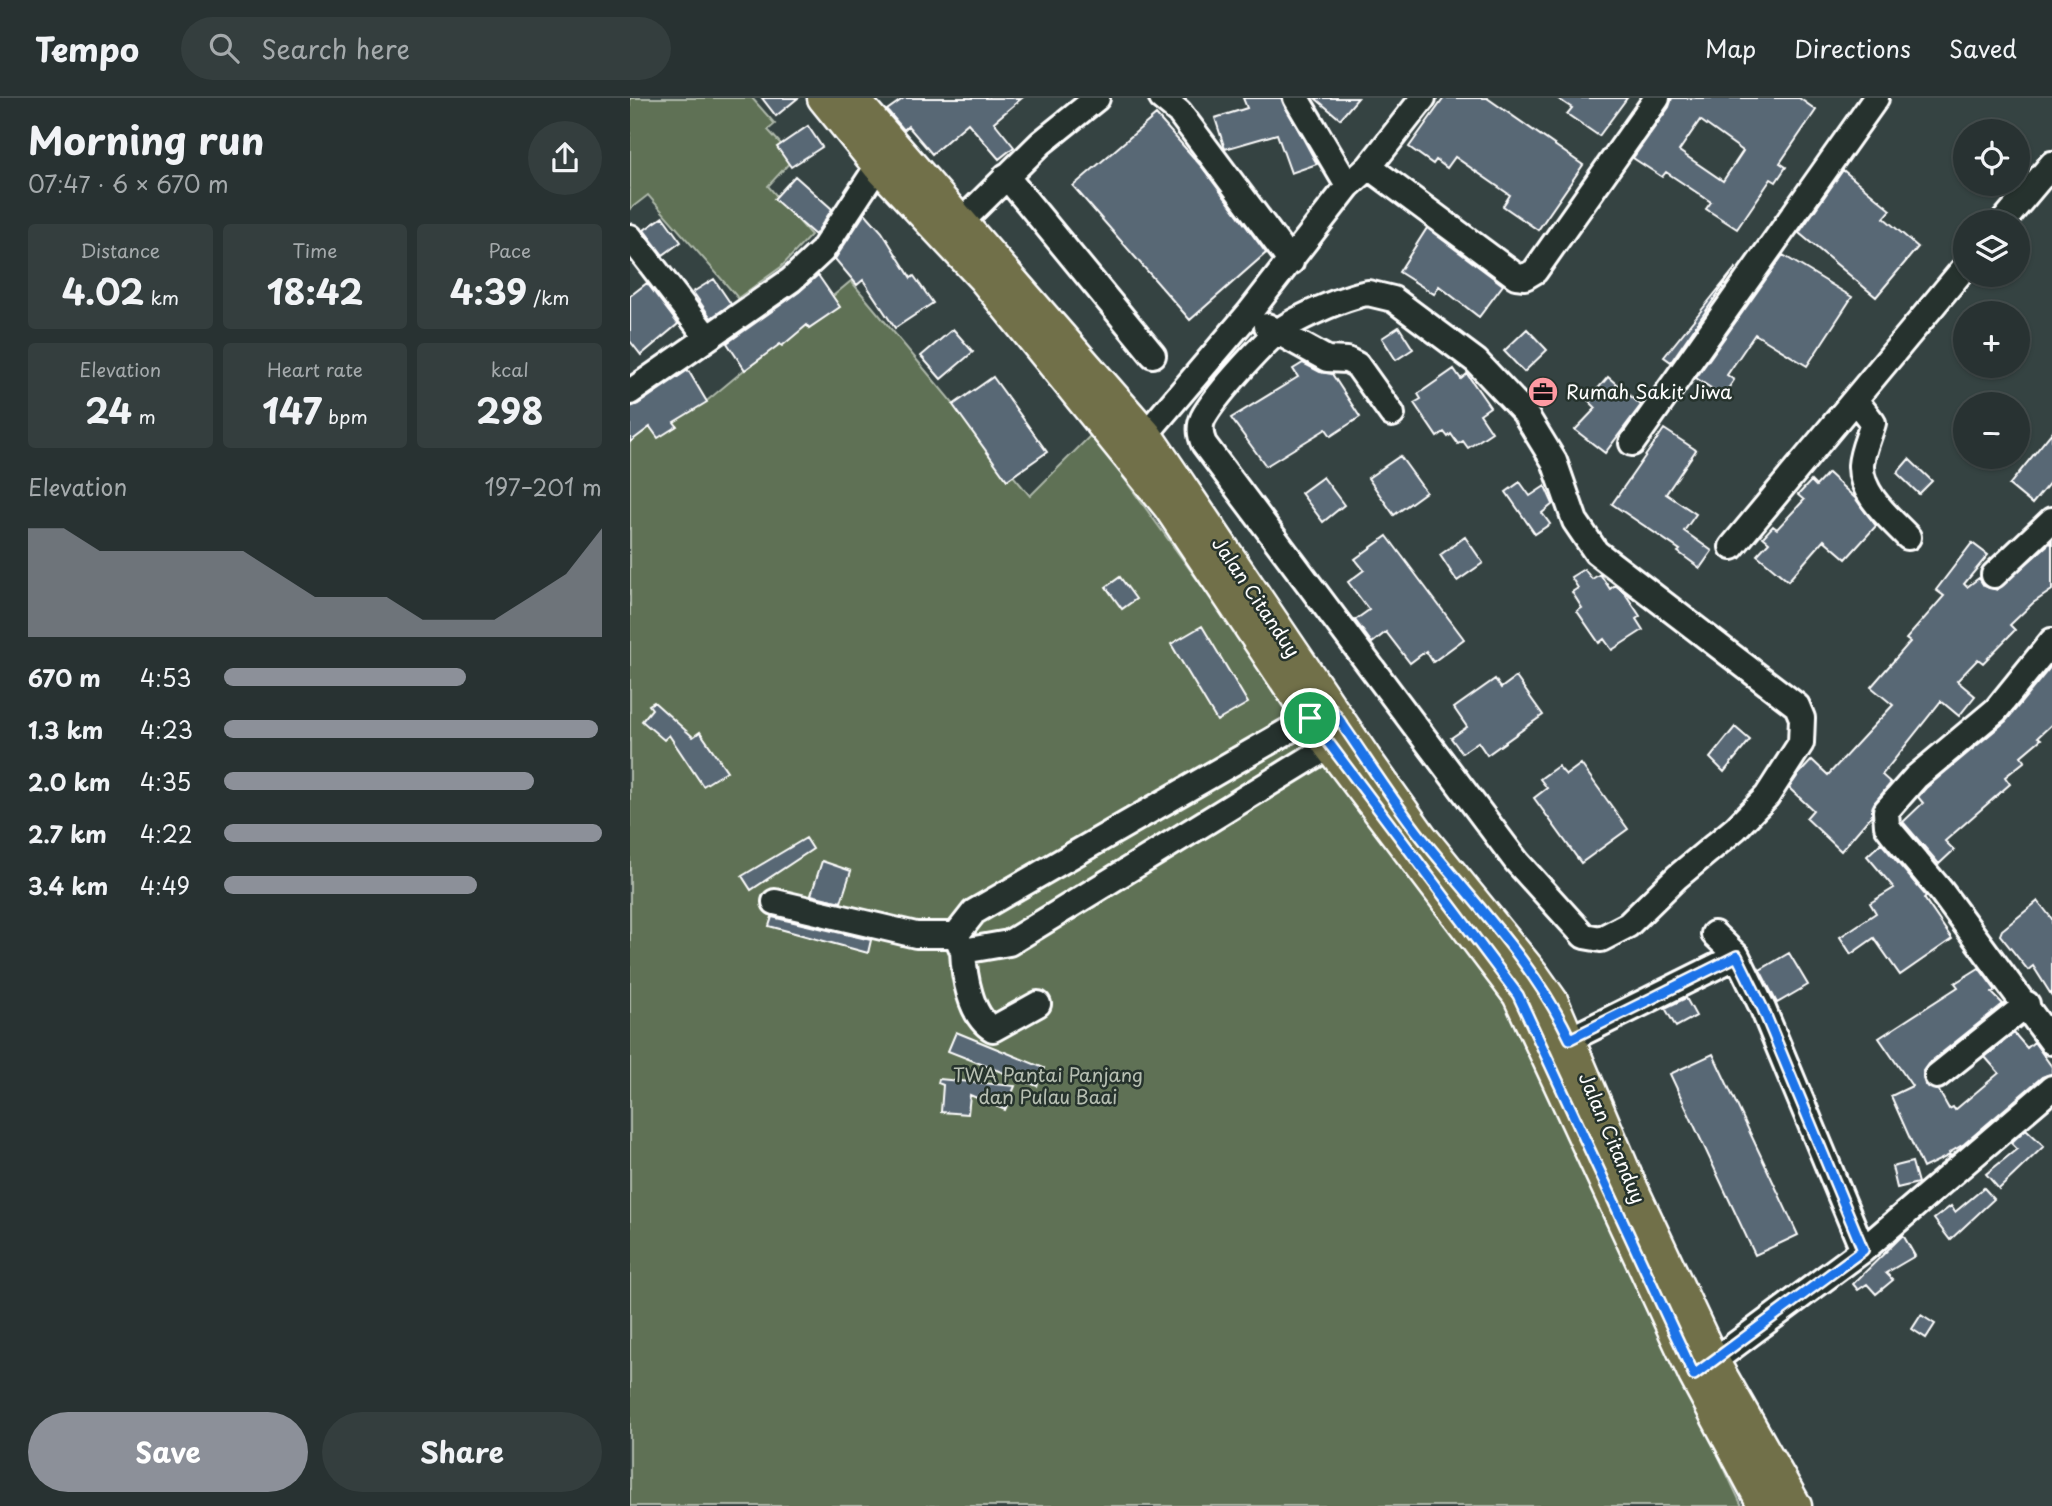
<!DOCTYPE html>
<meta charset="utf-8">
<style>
body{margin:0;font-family:"Playpen Sans",sans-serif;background:#343e3e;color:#f1f3f6;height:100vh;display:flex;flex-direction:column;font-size:26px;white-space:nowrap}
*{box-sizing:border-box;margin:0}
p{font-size:23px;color:#a5aaac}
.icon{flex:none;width:38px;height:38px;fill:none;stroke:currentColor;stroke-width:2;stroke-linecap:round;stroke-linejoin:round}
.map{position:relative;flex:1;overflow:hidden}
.details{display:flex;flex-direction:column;background:#283232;width:630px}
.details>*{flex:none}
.controls{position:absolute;left:1323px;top:21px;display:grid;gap:14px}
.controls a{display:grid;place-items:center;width:77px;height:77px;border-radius:50%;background:#283232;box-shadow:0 2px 5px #0004,0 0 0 2px #444d4d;font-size:35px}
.pin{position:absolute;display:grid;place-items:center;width:60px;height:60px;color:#fff;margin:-30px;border:4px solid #fff;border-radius:50%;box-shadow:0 2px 7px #0007}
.round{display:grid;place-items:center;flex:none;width:74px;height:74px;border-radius:37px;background:#343e3e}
.headline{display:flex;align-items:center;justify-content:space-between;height:119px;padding:0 28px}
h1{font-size:38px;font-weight:700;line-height:52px}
.metrics{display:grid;grid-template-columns:repeat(3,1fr);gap:10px;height:119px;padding:7px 28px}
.metrics div{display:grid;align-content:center;border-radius:7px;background:#343e3e;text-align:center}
.metrics b{font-size:35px;font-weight:700}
.metrics small{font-size:19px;font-weight:400}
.metrics p{font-size:19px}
.chart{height:196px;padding:14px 28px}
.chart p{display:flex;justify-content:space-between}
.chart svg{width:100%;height:126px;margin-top:7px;fill:#8c9099;opacity:.7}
.action{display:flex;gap:14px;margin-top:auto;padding:14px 28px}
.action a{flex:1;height:80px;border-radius:42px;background:#8c9099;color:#fff;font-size:28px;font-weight:700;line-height:80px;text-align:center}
.action a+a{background:#343e3e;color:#f1f3f6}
ul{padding:0 28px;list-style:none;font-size:23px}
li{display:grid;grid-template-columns:112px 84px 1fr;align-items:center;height:52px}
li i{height:18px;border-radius:9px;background:#8c9099}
header{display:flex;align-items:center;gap:42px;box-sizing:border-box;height:98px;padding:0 35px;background:#283232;border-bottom:2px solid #444d4d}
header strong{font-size:33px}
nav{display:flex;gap:38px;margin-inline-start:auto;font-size:24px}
.search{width:490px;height:63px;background:#343e3e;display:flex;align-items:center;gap:18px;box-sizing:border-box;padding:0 24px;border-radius:38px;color:#a5aaac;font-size:26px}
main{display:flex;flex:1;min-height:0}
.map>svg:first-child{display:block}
.green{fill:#5e7154;stroke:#aeb8aa;stroke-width:2}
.building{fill:#596774;stroke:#fff;stroke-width:2;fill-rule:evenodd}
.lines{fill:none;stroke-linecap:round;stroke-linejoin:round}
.minor-casing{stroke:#fff;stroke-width:30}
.major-casing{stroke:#fff;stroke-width:35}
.minor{stroke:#26332d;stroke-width:24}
.major{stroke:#71704a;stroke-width:30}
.route-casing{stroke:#fff;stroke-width:14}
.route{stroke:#1a73e8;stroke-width:9}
.labels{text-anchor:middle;stroke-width:5;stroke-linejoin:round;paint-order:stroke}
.poi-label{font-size:19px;fill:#fff;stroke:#26332d;text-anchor:start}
.street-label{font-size:19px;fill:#fff;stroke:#26332d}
.park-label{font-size:19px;fill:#b7bfb2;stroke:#26332d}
</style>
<header>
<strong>Tempo</strong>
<div class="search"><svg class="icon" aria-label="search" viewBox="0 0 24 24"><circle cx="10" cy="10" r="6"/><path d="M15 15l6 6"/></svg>Search here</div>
<nav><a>Map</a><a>Directions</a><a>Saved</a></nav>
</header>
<main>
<section class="details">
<div class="headline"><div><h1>Morning run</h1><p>07:47 · 6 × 670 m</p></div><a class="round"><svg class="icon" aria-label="share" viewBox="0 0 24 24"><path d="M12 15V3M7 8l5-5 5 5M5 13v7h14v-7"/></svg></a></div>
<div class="metrics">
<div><p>Distance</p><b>4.02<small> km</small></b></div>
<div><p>Time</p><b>18:42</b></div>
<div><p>Pace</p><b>4:39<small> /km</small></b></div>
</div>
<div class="metrics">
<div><p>Elevation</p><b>24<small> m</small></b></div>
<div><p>Heart rate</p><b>147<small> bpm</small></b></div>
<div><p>kcal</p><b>298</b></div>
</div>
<div class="chart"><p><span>Elevation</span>197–201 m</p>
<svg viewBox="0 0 160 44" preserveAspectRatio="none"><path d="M0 44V6L10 6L20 14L30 14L40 14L50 14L60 14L70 22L80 30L90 30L100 30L110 38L120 38L130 38L140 30L150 22L160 6V44z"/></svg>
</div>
<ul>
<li><b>670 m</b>4:53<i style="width:64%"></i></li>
<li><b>1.3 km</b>4:23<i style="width:99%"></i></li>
<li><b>2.0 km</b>4:35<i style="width:82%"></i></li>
<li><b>2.7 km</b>4:22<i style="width:100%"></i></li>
<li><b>3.4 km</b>4:49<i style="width:67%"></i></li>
</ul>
<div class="action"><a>Save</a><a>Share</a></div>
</section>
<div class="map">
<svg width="1422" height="1408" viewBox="0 0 1422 1408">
<rect width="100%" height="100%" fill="#354342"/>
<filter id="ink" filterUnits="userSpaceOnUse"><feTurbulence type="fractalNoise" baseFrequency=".0143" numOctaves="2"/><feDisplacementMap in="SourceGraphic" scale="14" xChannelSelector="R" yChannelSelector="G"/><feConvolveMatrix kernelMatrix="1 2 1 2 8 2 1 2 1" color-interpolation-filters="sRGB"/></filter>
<g filter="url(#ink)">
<path class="green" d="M0 0H122L145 26 138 32 164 60 138 88 181 137 151 169 108 200 18 97 0 111Z
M221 183 400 398 462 336 880 914 1112 1408H0V335L56 315 78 302Z"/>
<path class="building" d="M132 0H168L146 18Z
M274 0H392L364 24 384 49 369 61 338 25 302 56 278 28 274 32 257 12Z
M613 0H651L687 66 661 75 647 36 595 51 585 20 617 10Z
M685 0H728L710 21Z
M814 0H857L953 67 908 132 873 108 880 97 825 59 817 70 806 62 803 66 779 49Z
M927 0H997L969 38 937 16 942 10Z
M1042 0H1169L1186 12 1150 65 1156 69 1146 84 1141 81 1107 131 1076 111 1081 104 1036 74 1032 79 1003 60 1039 9ZM1070 22 1113 53 1093 83 1049 53Z
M526 17 572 69 636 155 560 222 443 88Z
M178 28 192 49 161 69 147 49Z
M1213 72 1261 112 1254 120 1288 149 1246 199 1169 135Z
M165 78 202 111 185 137 144 101Z
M235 115 252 134 281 180 284 178 303 205 265 230 233 182 227 187 205 161Z
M33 119 51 144 33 157 14 132Z
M797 130 873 187 849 219 809 188 804 196 769 174Z
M1153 157 1222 199 1177 268 1125 236 1097 277 1104 282 1093 298 1066 280Z
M1106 169 1041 264 1034 259Z
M188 177 210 209 179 230 177 227 152 248 150 246 115 272 97 245 169 194Z
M84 181 101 206 81 220 63 194Z
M17 185 48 226 11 257 0 243V198Z
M769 229 783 251 766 262 752 240Z
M323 231 343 254 311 281 291 258Z
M897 231 917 252 894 274 874 253Z
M673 265 690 274 702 276 730 319 701 338 696 331 636 368 601 320 668 279 663 271Z
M824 271 831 281 837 276 860 309 850 316 862 334 838 350 833 343 828 346 821 336 818 339 814 334 807 339 784 305 791 301 788 296Z
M58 272 77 304 44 324 47 328 28 340 20 329 0 344V309L8 306Z
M363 279 417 354 377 382 323 307Z
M978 279 1011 307 975 355 945 332 966 310 958 302Z
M1034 331 1066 352 1036 396 1066 416 1054 433 1082 453 1070 470 1048 454 1050 452 982 406Z
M1422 334V382L1402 406 1379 387Z
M770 358 796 394 764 417 738 380Z
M1279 361 1302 383 1289 396 1267 375Z
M1198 375 1225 400 1246 428 1216 461 1194 442 1158 483 1127 457 1139 444 1133 439 1143 428 1147 431 1174 402 1168 397 1181 383 1186 388Z
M693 379 714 407 693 424 671 395Z
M890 384 900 398 915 388 923 406 912 415 920 426 905 436 876 394Z
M757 438 834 541 803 564 796 553 780 565 756 534 742 545 725 522 739 512 718 484 734 472 725 461Z
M835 439 853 465 827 483 810 457Z
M1422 443V492L1403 505 1380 527 1385 532 1353 565 1348 561 1327 583 1345 598 1329 618 1311 603 1252 677 1261 685 1245 704 1241 718 1211 753 1176 720 1183 712 1159 690 1168 677 1182 662 1198 677 1263 607 1241 589 1280 544 1276 541 1314 498 1306 492 1342 445 1358 457 1334 486 1337 489 1349 480 1354 488 1367 492Z
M954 471 962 481 970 476 980 491 985 487 994 494 1010 518 1006 521 1013 532 982 552 974 541 969 545 947 513 952 510 942 494 948 490 941 479Z
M490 479 506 501 492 511 476 489Z
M572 528 618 605 587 623 541 546Z
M1422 567V626L1408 639 1411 641 1391 658 1395 663 1375 679 1380 686 1315 743 1324 752 1309 766 1273 724 1293 705 1288 699 1296 690 1376 623Z
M886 579 913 617 857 657 848 644 832 655 821 640 837 629 824 610 865 581 871 590Z
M24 604 63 639 70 634 97 673 73 688 39 637 34 642 12 623 22 611 19 607Z
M1105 629 1120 642 1094 674 1080 660Z
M951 666 998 731 951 765 904 700 917 690 910 681 928 668 936 677Z
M176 740 183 751 121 792 112 778Z
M1251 745 1296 798 1294 800 1322 841 1270 877 1244 840 1221 856 1210 839 1246 815 1240 805 1264 790 1237 758Z
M192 763 221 773 211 804 181 797Z
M1408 803 1422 821V898L1403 868 1398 872 1370 837 1372 832Z
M142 819 241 842 238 855 139 828Z
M1159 855 1178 887 1147 905 1130 872Z
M1349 870 1366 893 1362 895 1373 906 1298 966 1293 973 1295 987 1309 993 1319 1011 1323 1009 1325 1012 1369 975 1355 959 1384 935 1397 950 1404 944 1422 969V976L1412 979 1334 1046 1319 1055 1320 1057 1293 1070 1261 998 1282 988 1249 940 1328 889 1325 885Z
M1056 900 1066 918 1046 929 1035 910Z
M326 934 414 970 407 988 318 953Z
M1083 956 1168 1137 1125 1157 1040 976Z
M309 981 385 988 375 1012 340 997 338 1016 311 1014 313 987 308 985Z
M1396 1031 1414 1048 1369 1091 1356 1076 1387 1051 1381 1045Z
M1282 1064 1288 1085 1267 1090 1262 1069Z
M1354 1090 1364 1101 1320 1142 1304 1121 1321 1108 1325 1114Z
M1273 1137 1285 1158 1256 1175 1263 1182 1246 1196 1237 1186 1228 1192 1223 1186Z
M1291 1217 1305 1226 1296 1240 1282 1231Z"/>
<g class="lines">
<g class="minor-casing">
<path id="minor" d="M532 0 549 14 661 164
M666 0 718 88
M739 69 886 178 895 179 905 173 1027 0
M376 78 523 257
M331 124 411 45 467 0
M1373 124 1422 66
M0 139 77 239
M738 195 763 201 846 263 894 314 924 363 945 423 966 454 1167 608 1172 620 1171 645 1137 698 1106 730 1047 779 998 827 971 841 954 838 887 764 574 346C570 337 569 329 573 320 584 299 627 252 644 237 663 221 714 199 738 195Z
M637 228 697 261 717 262 727 267 762 316
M0 294 161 182 192 153 248 68
M1225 302 1243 325C1239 339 1232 353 1231 367 1230 396 1260 420 1278 439
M516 336 620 214 718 88 739 69 793 0
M1002 345 1246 0
M1102 449 1335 169
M1364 477 1422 422
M1422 543 1366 612 1286 679 1256 713 1257 728 1263 736 1311 793 1422 944
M696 611 344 814 326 837 333 853 379 845 713 640
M145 804 286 837H326
M1084 836 1107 858 1133 911 1233 1152
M333 853C334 876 340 919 363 931L408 906
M940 941 1107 858
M1307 978 1397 906
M1070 1273 1233 1152 1422 990"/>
</g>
<g class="major-casing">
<path id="major" d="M193 0 248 68 353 180 538 408 699 648 888 897 1064 1277 1134 1408
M223 0 516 336 736 661 791 738 904 877 923 904 998 1081 1084 1264 1166 1408"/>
</g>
<use href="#minor" class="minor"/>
<use href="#major" class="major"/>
</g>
</g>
<g class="lines" filter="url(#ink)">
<g class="route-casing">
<path id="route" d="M700 609C731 652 759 698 792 740 844 805 904 865 940 941L1107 858 1133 911 1233 1152 1064 1277 888 897 680 620Z"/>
</g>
<use href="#route" class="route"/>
</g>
<defs>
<g id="office-disc" transform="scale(1.575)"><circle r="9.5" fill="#ff9aa2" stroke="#26332d"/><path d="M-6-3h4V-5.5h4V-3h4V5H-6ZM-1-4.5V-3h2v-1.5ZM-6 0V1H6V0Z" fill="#111"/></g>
</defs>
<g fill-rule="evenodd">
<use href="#office-disc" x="913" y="294"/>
</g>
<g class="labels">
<g class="poi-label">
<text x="936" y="301">Rumah Sakit Jiwa</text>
</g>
<g class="street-label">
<text transform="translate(626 499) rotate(56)" y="7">Jalan Citanduy</text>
<text transform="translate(982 1040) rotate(67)" y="7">Jalan Citanduy</text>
</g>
<g class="park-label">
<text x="418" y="984">TWA Pantai Panjang<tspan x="418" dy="22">dan Pulau Baai</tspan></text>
</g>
</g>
</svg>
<div class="controls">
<a><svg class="icon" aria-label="locate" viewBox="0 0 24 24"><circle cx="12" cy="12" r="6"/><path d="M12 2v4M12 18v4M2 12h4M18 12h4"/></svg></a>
<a><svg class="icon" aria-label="layers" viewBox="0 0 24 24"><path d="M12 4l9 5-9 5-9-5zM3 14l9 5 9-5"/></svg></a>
<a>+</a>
<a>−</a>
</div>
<div class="pin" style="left:680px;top:620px;background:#1e9e55"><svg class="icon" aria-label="arrive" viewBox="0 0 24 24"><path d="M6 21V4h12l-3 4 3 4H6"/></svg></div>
</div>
</main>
